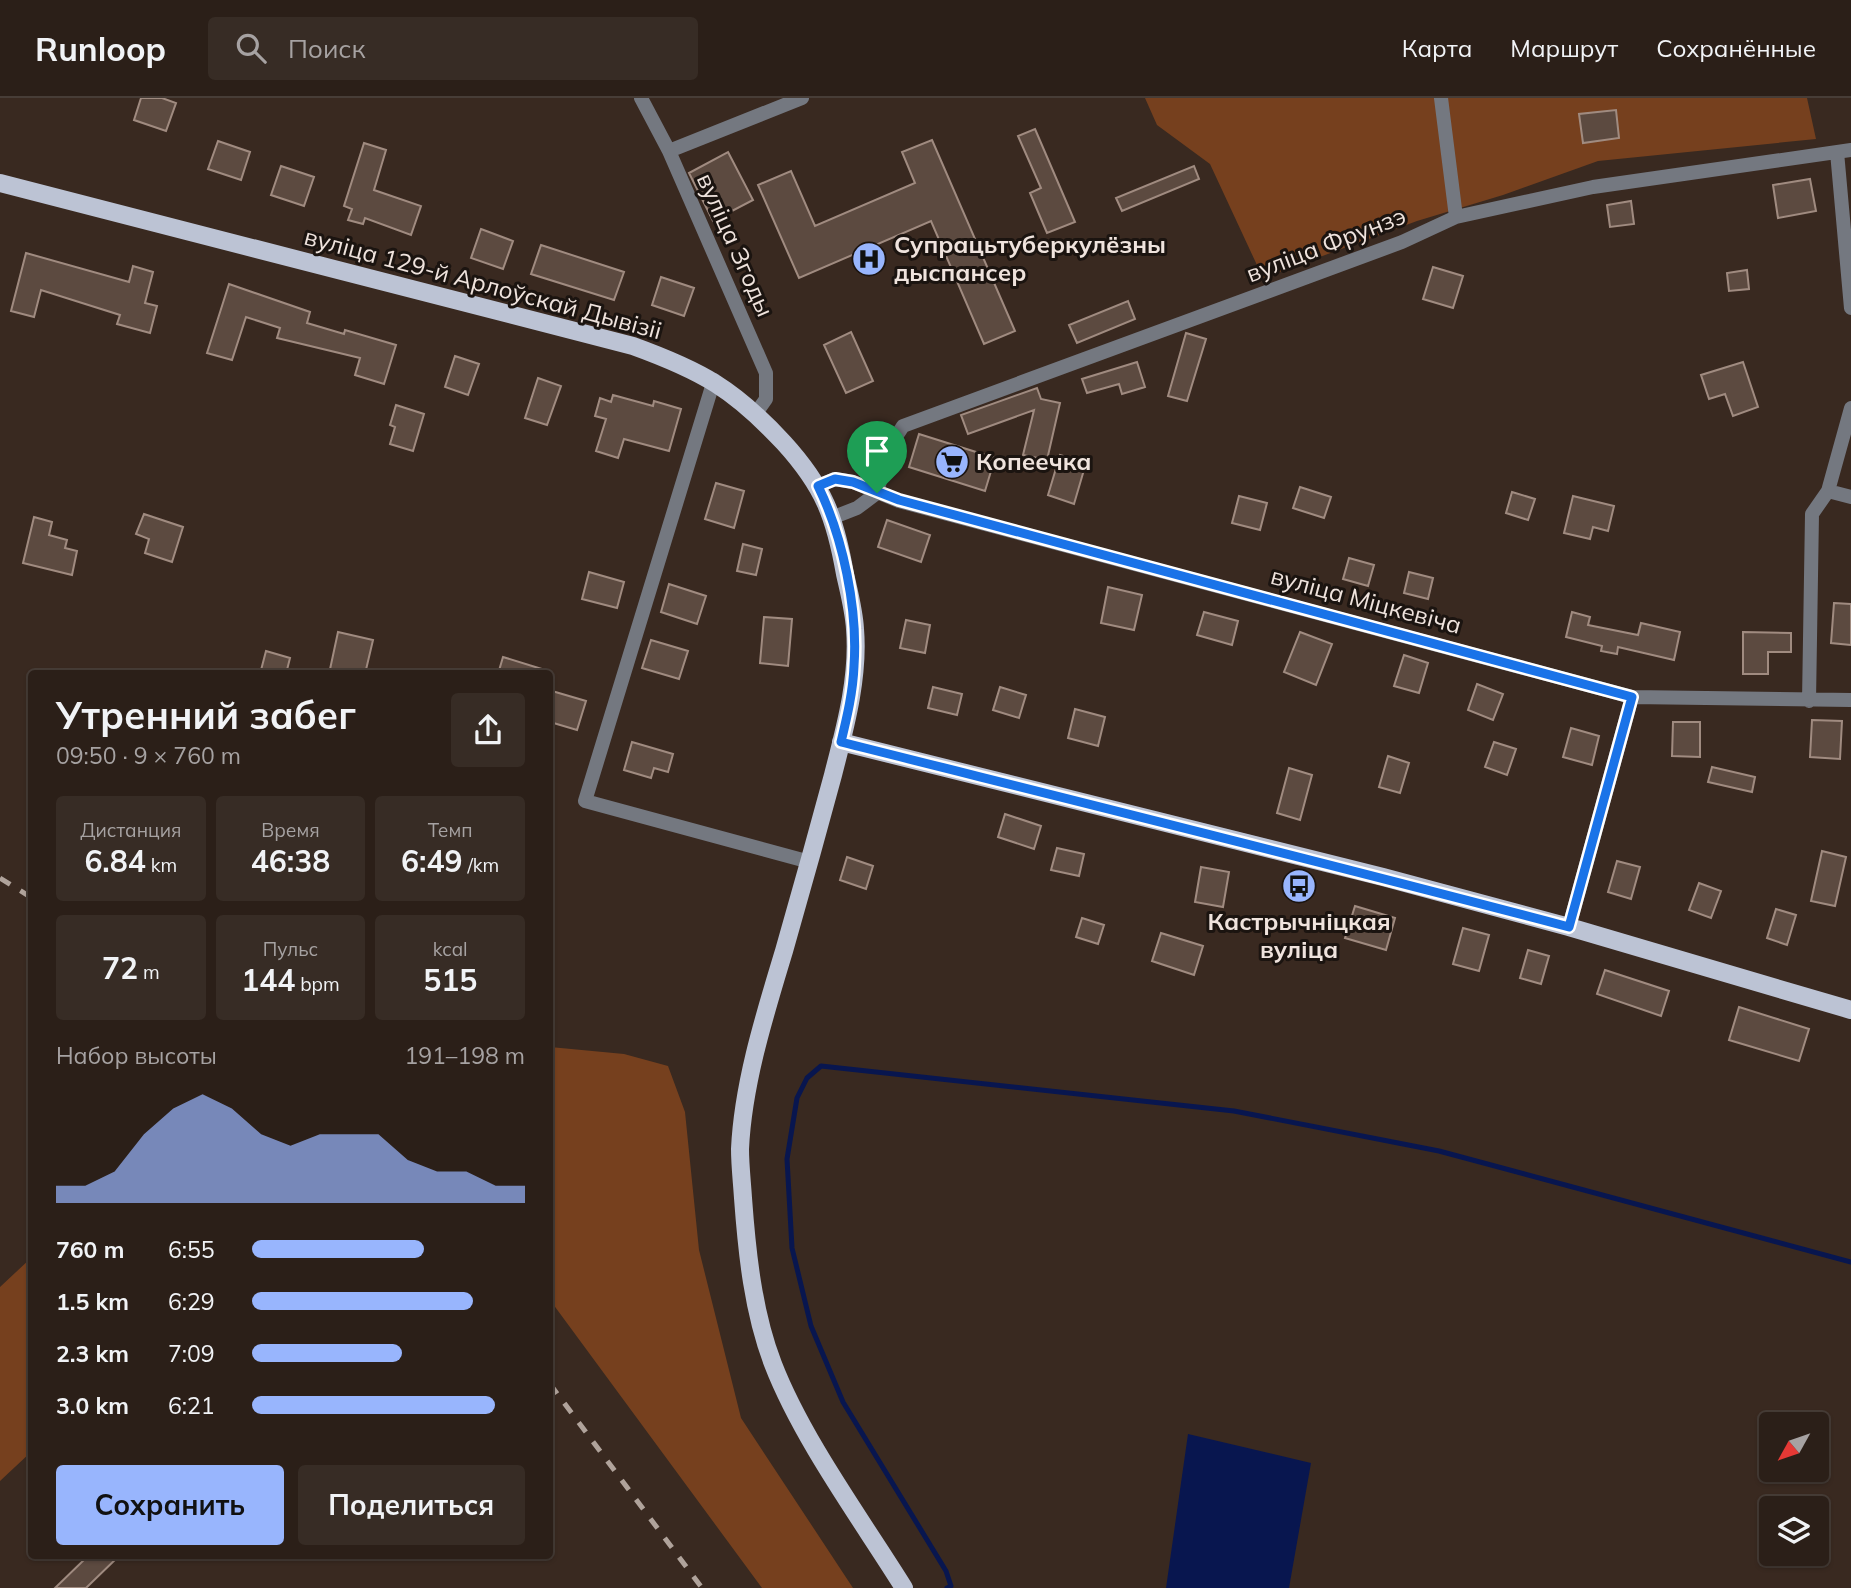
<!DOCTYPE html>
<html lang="ru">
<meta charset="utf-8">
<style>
body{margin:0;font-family:Mulish,sans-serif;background:#372c25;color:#f1f3f6;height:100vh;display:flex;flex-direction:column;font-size:26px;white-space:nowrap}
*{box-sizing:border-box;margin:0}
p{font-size:23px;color:#a6a2a2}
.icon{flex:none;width:38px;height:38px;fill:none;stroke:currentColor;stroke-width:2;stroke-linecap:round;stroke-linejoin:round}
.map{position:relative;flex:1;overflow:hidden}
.drawer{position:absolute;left:28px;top:572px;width:525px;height:889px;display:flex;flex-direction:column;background:#2b1f18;border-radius:7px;box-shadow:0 2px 5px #0004,0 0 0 2px #473d37}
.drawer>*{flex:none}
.needle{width:46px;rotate:230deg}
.tools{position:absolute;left:1759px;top:1314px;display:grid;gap:14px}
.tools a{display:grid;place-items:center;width:70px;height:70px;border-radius:7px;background:#2b1f18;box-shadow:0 2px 5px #0004,0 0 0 2px #473d37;font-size:35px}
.pin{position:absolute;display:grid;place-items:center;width:60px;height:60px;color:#fff;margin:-72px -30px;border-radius:50% 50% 50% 0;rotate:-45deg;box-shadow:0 0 7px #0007}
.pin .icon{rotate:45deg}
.round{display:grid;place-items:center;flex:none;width:74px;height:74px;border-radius:7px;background:#372c25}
.headline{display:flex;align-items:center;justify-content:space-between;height:119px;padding:0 28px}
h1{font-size:38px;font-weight:700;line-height:52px}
.metrics{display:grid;grid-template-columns:repeat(3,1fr);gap:10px;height:119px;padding:7px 28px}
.metrics div{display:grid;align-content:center;border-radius:7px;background:#372c25;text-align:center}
.metrics b{font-size:30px;font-weight:700}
.metrics small{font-size:19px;font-weight:400}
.metrics p{font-size:19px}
.chart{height:196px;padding:14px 28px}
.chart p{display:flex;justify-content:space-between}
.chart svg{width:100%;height:126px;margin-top:7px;fill:#98b5fd;opacity:.7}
.primary-button{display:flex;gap:14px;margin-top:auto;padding:14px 28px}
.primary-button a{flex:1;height:80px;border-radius:7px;background:#98b5fd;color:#111;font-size:28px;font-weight:700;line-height:80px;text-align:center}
.primary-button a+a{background:#372c25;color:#f1f3f6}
ul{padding:0 28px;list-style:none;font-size:23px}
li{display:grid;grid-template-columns:112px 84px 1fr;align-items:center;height:52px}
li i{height:18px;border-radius:9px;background:#98b5fd}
header{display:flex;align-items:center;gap:42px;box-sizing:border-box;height:98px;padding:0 35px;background:#2b1f18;border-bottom:2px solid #473d37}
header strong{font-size:33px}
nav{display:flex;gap:38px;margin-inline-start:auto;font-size:24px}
.search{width:490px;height:63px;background:#372c25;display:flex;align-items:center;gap:18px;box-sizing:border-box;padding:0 24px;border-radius:7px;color:#a6a2a2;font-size:26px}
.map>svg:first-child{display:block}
.green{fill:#76401e}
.water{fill:#08164f}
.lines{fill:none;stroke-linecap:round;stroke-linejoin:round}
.stream{stroke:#08164f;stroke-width:5}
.building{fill:#5c4a40;stroke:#a08b80;stroke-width:2}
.street{stroke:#747880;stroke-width:14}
.primary{stroke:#bcc3d4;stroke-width:18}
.rail{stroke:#b0a39b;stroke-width:5;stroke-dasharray:12 12;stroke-linecap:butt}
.route-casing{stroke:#fff;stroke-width:14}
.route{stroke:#1a73e8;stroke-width:9}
.labels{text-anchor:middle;stroke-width:6;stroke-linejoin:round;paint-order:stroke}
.street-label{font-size:24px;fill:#efe3dd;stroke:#1b1410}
.poi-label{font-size:24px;font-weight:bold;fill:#efe3dd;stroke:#1b1410;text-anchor:start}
</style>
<header>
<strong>Runloop</strong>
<div class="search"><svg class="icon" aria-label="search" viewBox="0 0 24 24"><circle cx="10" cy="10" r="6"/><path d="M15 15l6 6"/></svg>Поиск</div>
<nav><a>Карта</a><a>Маршрут</a><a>Сохранённые</a></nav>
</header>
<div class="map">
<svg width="1851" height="1490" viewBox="0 0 1851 1490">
<rect width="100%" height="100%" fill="#392920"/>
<path class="green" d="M1145 0H1807L1816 41 1598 63 1503 97 1417 123 1263 180 1210 66 1157 27Z
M550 949 624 956 668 968 685 1014 699 1152 741 1320 853 1490H762L550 1202Z
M31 1160V1354L0 1383V1189Z"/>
<path class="water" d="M1188 1336 1311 1365 1289 1490H1166Z"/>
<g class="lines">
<path class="stream" d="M947 1490 951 1488 946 1473 843 1304 811 1228 792 1150 787 1061 797 1000 807 980 821 968 1234 1013 1439 1053 1851 1164"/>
</g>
<path class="building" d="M141 0H162L176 5 166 33 134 22Z
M1616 12 1619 40 1583 45 1579 16Z
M1035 31 1075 124 1047 135 1030 95 1041 90 1018 38Z
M932 42 1015 233 984 246 931 123 799 180 758 87 791 73 815 128 915 85 902 54Z
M218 43 250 54 241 82 208 71Z
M364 45 386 52 374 92 421 108 411 137 365 120 363 126 348 122 352 111 344 108Z
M728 54 753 102 713 123 689 75Z
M281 68 314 79 304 108 271 97Z
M1194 68 1199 81 1122 113 1116 100Z
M1810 81 1816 113 1778 120 1773 87Z
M1631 103 1634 126 1610 129 1607 107Z
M481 131 513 143 503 171 471 160Z
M541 147 624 174 614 202 531 176Z
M26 155 129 184 133 168 153 174 145 205 157 208 150 235 117 226 120 217 41 192 34 219 11 213Z
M1433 169 1463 178 1453 210 1423 201Z
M1747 172 1749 191 1729 193 1727 175Z
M661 179 694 190 684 218 652 207Z
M229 186 310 214 307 225 344 236 345 232 396 247 384 286 355 277 360 260 277 240 280 230 246 219 232 262 207 255Z
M1128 203 1135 221 1077 245 1069 227Z
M851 234 873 283 846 295 824 247Z
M1186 235 1206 241 1187 303 1168 298Z
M455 258 479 266 468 297 445 289Z
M1137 264 1145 289 1122 296 1119 286 1087 295 1082 281Z
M1743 264 1758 309 1733 318 1725 296 1709 301 1701 277Z
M538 280 561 288 547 327 525 320Z
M1037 290 1041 301 1060 305 1047 362 1023 357 1034 312 968 336 961 317Z
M613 297 653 308 654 303 681 311 669 353 624 341 618 360 596 353 606 321 595 318 600 300 611 304Z
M396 307 424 316 413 353 390 346 395 329 390 327Z
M919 336 995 360 985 393 909 369Z
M1060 357 1086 365 1074 406 1048 397Z
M716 385 744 393 734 430 705 421Z
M1300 389 1331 399 1324 420 1293 410Z
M1512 394 1535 401 1528 422 1506 415Z
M1239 398 1267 405 1260 432 1232 425Z
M1573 398 1614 408 1608 433 1593 429 1590 441 1564 435Z
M144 416 183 429 172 464 145 455 149 441 136 436Z
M34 419 52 424 49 437 67 442 65 450 77 453 72 477 23 465Z
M887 422 930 437 921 464 878 449Z
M743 446 762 451 756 477 737 473Z
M1349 460 1374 467 1368 488 1343 481Z
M589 474 624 484 617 510 582 501Z
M1409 474 1433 480 1428 501 1404 495Z
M669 486 706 498 697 526 661 514Z
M1108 489 1142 497 1134 532 1101 525Z
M1834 505 1851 506V547L1831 545Z
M1204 514 1238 523 1232 547 1197 537Z
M1572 514 1590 519 1588 527 1638 537 1641 525 1680 534 1674 562 1618 549 1617 556 1601 553 1602 548 1566 539Z
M764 519 792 521 788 568 760 565Z
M906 522 930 527 925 555 900 550Z
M338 534 373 542 365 576H329Z
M1300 534 1332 546 1316 587 1284 574Z
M1743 534 1791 535V554H1768V576H1743Z
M651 542 688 553 679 581 642 570Z
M266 553 290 560 286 576H260Z
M1404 557 1428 565 1419 595 1394 588Z
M503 559 545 572 544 576H498Z
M1477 586 1503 596 1493 622 1468 612Z
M933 589 962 596 957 617 928 610Z
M1000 589 1026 597 1019 620 993 612Z
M552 593 586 603 577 632 550 624Z
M1075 611 1105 619 1098 648 1068 640Z
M1812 622 1842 623 1840 661 1810 659Z
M1673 624H1700V659L1672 658Z
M1571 630 1599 638 1592 667 1563 659Z
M632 644 673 656 668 674 654 670 651 680 624 672Z
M1494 644 1516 651 1507 677 1485 669Z
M1388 658 1409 665 1400 695 1379 689Z
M1712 669 1755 679 1752 694 1708 684Z
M1289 670 1312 677 1300 722 1277 715Z
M1005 716 1041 728 1034 751 998 739Z
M1057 750 1084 756 1079 778 1051 772Z
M1822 753 1846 759 1835 808 1811 803Z
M847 759 873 768 866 791 840 782Z
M1617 763 1640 769 1631 801 1608 794Z
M1201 769 1229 774 1223 809 1195 804Z
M1699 785 1721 793 1711 820 1689 812Z
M1355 808 1395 820 1386 852 1345 840Z
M1776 811 1796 817 1787 847 1767 840Z
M1082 820 1104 827 1098 846 1076 839Z
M1463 830 1489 837 1479 873 1453 866Z
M1161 835 1203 848 1194 877 1152 863Z
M1528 852 1549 858 1541 886 1520 880Z
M1605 872 1669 893 1661 918 1597 896Z
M1739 909 1809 931 1799 963 1729 942Z
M88 1458H119L86 1490H55Z"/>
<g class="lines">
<path class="street" d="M641 0 669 53 766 275V301L756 315
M1441 0 1456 119
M669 53 802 0
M1837 54 1851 210
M714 282 585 703 810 764
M818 388 835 381 853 384 899 403 1632 599 1851 602
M1828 393 1851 399
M877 395 888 351 903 328 1402 144 1456 119 1593 89 1851 52
M834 419 857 410 877 395
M1809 603 1812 416 1828 393 1851 310
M1569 829 1632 599"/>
<path class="primary" d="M0 85 633 248C702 273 734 291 784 345 824 389 835 419 845 476 849 494 854 513 855 531 859 580 845 630 833 677 817 736 801 794 784 853 765 916 743 985 740 1051 740 1067 742 1084 743 1100 747 1155 753 1214 773 1266 802 1341 861 1421 904 1490
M841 644 1383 779 1569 829 1851 912"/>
<path class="rail" d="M0 780 32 800
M550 1286 702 1490"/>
</g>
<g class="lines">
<g class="route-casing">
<path id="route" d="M835 381 853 384 899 402 1632 599 1569 829C1327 765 1084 705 841 644 847 619 853 594 854 568 858 511 843 439 818 388Z"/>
</g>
<use href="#route" class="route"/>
</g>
<defs>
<g id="hospital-disc" transform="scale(1.75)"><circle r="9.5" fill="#98b5fd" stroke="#1b1410"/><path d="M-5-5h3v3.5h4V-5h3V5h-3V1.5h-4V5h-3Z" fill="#111"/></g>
<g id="supermarket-disc" transform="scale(1.75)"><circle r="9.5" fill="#98b5fd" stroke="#1b1410"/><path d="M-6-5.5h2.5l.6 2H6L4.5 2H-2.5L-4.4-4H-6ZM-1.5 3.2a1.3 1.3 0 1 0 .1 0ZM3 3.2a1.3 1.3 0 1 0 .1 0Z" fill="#111"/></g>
<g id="bus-disc" transform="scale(1.75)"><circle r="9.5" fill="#98b5fd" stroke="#1b1410"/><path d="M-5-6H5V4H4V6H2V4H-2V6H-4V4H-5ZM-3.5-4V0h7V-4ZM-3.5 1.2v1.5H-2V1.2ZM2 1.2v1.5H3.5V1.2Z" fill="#111"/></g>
</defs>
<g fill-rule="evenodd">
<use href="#hospital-disc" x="869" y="161"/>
<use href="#supermarket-disc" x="952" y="364"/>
<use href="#bus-disc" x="1299" y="788"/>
</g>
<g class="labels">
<g class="street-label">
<text transform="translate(735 147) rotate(66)" y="8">вуліца Згоды</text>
<text transform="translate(1326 147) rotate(-21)" y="8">вуліца Фрунзэ</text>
<text transform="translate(483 186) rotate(15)" y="8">вуліца 129-й Арлоўскай Дывізіі</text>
<text transform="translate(1366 503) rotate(15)" y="8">вуліца Міцкевіча</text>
</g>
<g class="poi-label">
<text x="894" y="155">Супрацьтуберкулёзны<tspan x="894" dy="28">дыспансер</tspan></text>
<text x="976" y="372">Копеечка</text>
<text x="1299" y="832" text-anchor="middle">Кастрычніцкая<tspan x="1299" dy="28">вуліца</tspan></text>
</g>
</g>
</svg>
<div class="tools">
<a><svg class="needle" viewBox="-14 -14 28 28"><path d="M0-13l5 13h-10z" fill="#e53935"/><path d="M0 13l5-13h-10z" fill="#a6a2a2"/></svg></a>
<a><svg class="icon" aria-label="layers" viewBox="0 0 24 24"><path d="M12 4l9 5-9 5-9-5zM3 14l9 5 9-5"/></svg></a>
</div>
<div class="pin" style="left:877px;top:395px;background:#1e9e55"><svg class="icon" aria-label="arrive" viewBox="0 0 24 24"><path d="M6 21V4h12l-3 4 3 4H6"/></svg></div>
<section class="drawer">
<div class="headline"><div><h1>Утренний забег</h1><p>09:50 · 9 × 760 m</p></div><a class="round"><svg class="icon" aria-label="share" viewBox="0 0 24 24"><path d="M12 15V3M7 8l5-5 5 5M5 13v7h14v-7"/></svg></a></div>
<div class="metrics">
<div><p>Дистанция</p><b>6.84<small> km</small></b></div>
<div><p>Время</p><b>46:38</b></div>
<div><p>Темп</p><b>6:49<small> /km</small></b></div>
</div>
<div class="metrics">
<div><b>72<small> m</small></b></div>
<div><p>Пульс</p><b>144<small> bpm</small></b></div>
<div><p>kcal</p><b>515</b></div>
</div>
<div class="chart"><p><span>Набор высоты</span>191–198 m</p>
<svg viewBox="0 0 160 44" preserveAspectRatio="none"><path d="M0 44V38L10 38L20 33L30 20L40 11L50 6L60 11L70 20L80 24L90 20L100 20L110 20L120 29L130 33L140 33L150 38L160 38V44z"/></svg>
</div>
<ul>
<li><b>760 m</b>6:55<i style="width:63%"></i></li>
<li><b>1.5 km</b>6:29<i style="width:81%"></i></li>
<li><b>2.3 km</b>7:09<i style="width:55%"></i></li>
<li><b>3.0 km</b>6:21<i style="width:89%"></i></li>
</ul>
<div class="primary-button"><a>Сохранить</a><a>Поделиться</a></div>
</section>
</div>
